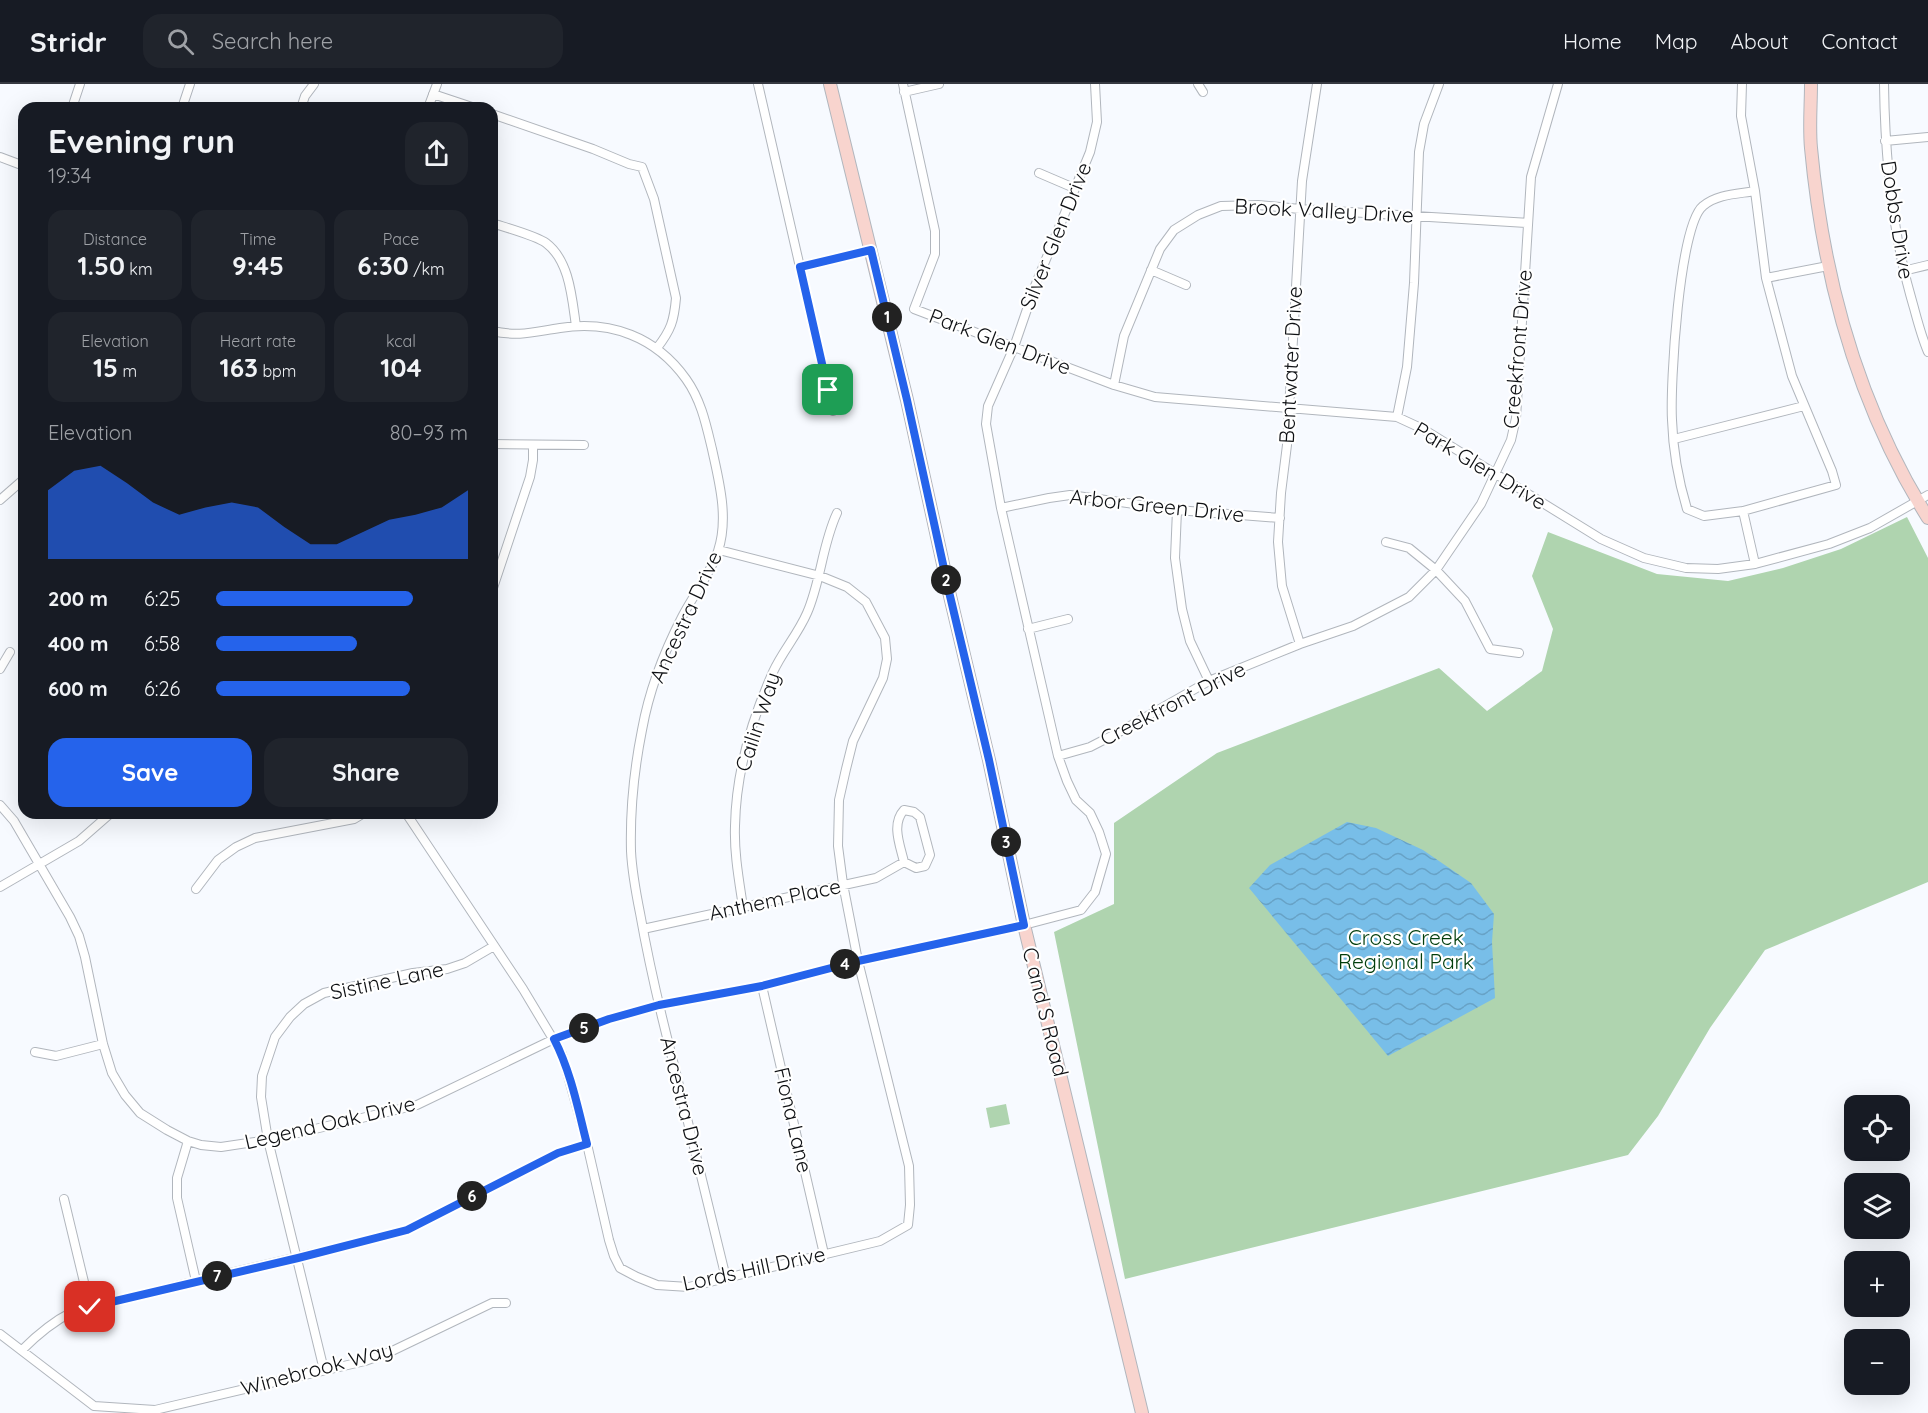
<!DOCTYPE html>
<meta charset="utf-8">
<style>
body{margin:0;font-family:Quicksand,sans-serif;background:#20242c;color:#f1f3f6;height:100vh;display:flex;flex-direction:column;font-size:22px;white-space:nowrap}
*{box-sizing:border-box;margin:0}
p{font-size:20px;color:#9ea1a6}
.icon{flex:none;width:33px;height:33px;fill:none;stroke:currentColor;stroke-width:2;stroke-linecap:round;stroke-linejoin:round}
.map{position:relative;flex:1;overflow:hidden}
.panel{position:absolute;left:18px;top:18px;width:480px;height:717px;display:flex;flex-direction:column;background:#171b24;border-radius:18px;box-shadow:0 6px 24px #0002}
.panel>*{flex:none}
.controls{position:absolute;left:1844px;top:1011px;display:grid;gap:12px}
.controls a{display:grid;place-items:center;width:66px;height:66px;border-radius:12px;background:#171b24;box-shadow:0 6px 24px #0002;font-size:30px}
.pin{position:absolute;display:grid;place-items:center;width:51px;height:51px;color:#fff;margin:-26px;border-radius:12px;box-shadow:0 3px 9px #0006}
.km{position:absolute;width:30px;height:30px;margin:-15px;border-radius:50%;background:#222;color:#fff;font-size:16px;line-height:30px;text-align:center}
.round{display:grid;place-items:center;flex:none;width:63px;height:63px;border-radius:18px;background:#20242c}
.summary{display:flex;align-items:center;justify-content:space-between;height:102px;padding:0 30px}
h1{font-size:33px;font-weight:800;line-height:45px}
.metrics{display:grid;grid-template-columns:repeat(3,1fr);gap:9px;height:102px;padding:6px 30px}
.metrics div{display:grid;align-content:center;border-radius:15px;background:#20242c;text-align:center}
.metrics b{font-size:26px;font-weight:800}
.metrics small{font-size:16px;font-weight:400}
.metrics p{font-size:16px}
.chart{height:168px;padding:12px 30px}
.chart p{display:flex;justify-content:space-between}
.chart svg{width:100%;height:108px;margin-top:6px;fill:#2563eb;opacity:.7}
.primary-button{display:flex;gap:12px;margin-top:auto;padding:12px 30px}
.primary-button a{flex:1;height:69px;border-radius:18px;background:#2563eb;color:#fff;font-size:24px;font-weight:800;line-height:69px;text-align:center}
.primary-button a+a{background:#20242c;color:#f1f3f6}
ul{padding:0 30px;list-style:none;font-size:20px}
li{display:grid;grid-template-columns:96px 72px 1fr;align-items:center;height:45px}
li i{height:15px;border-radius:8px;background:#2563eb}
header{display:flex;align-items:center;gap:36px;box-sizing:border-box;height:84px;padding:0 30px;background:#171b24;border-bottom:2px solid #363941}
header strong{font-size:28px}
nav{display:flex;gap:33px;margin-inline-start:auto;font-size:21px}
.search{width:420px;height:54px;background:#20242c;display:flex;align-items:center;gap:15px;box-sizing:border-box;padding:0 21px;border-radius:18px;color:#9ea1a6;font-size:22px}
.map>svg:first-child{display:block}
.green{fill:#afd4af}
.water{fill:url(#water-waves)}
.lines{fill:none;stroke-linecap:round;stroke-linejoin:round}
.street-casing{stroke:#b1b6bd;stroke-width:10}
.secondary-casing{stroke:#b1b6bd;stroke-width:14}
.street{stroke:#fff;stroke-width:8}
.secondary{stroke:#f8d4ce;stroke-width:12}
.route-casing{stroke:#fff;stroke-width:12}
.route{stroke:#2563eb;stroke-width:8}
.labels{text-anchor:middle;stroke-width:4.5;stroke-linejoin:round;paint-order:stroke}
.street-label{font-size:21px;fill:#0f1114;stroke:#fff}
.park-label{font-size:21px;fill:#023e0c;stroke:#fff}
</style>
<header>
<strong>Stridr</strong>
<div class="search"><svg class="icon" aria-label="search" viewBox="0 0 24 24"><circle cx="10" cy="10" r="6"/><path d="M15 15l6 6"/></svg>Search here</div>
<nav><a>Home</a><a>Map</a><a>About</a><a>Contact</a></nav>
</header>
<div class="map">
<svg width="1928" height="1329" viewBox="0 0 1928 1329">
<defs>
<pattern id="water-waves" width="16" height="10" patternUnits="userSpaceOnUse" patternTransform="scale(1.5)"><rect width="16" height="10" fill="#78bee8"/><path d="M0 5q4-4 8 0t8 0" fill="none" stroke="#67a2c6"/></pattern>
</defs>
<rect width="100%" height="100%" fill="#f7faff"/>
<path class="green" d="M1907 433 1928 474V798L1765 866 1710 944 1658 1032 1628 1071 1125 1195 1054 848 1114 820V739L1217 669 1439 584 1487 627 1542 587 1553 545 1532 492 1548 448 1657 490 1728 497 1783 484 1841 465Z
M1006 1020 1010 1040 990 1044 986 1024Z"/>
<path class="water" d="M1347 738 1376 744 1423 766 1471 799 1494 830 1492 858 1495 914 1388 972 1249 804 1270 781Z"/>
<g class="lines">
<g class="street-casing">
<path id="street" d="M758 0 833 327
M903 0 935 147V170L914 225 1114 301 1155 313 1397 333 1423 345 1601 455 1644 474 1686 484 1718 485 1755 480 1829 460 1870 444 1928 411
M1198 0 1203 8
M1742 0 1741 32 1755 107 1766 194 1792 292 1832 387 1836 401 1743 427 1704 432 1687 425C1678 395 1673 368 1672 336 1670 302 1679 141 1703 122 1717 110 1738 110 1755 107
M1884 0C1885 76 1892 151 1914 224 1918 239 1922 254 1928 268
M904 8 939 0
M433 10 475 24
M72 24 80 0
M182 24 190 0
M301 24 305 12 314 0
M428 24 437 0
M492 30 593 65 629 80 642 83 654 115 676 214C674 237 671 246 657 264
M1885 57 1928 53
M0 73 24 82
M1039 89 1074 104
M492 139C504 143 537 152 546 159 570 177 572 215 576 242
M800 183 871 166
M1151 186 1186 201
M1903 187 1928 181
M1766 194 1828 182
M492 247C519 253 533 248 560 244 611 236 656 253 686 295 701 316 706 340 712 365 719 397 729 434 718 467 710 491 693 511 682 533 664 568 649 607 642 646 634 686 630 727 631 767 632 788 636 809 640 829 649 880 661 931 674 981 691 1052 709 1123 726 1194
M1114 301 1124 252 1160 165 1174 146 1198 131 1221 122 1258 121 1300 125 1528 139
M1397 333 1407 283 1414 199 1419 68 1424 40 1439 0
M1674 355 1804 322
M492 360 584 361
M0 416 24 395
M1001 424 1049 414 1070 411 1177 426 1280 434
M1177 426 1175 474 1182 525 1190 557 1209 597
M1743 427 1755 480
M1386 458 1409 464 1436 486 1465 517 1490 565 1519 569
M492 507 530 393 533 376V361
M1028 545 1068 535
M1300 560 1282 502 1278 458 1281 409 1287 361 1302 97 1317 0
M0 585 10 568
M1058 672 1090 663 1121 647 1209 597 1300 560 1353 542 1409 513 1436 486 1481 420 1511 356 1516 334 1531 93 1558 0
M0 721 14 737 70 833 79 852 85 873 103 960 112 989 125 1011 140 1029 167 1046 188 1057 201 1061 221 1063 268 1056 417 1021 554 955 609 935 659 921 762 902 858 877 1024 841 1081 826 1095 808 1106 770 1099 748 1090 729 1076 716 1067 697 1058 672 1001 424 986 340 988 322 1014 263 1035 202 1090 68 1097 38 1095 0
M406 729 523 905 562 970 587 1060 609 1156 614 1172 620 1184 637 1193 657 1201 689 1203 880 1157 908 1141 910 1121 909 1082 858 877 843 800 838 762 839 716 846 685 853 657 883 594 887 575 885 554 866 518 847 503 820 492 719 466
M0 803 79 757 111 729
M196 805 218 776 236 763 255 754 354 735 364 729
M743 823C739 796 734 769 735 742 736 688 751 637 773 588 782 568 798 550 807 529 821 497 822 461 837 429
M643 845 876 794 904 778 916 784 925 782 930 771 920 733 914 728 904 726C891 740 900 761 904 778
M762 902 824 1170
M35 968 56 972 103 960
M188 1057 177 1094V1114L196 1197
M64 1115 90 1223
M0 1250 94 1322 155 1326 365 1277 390 1268 492 1219H506
M22 1266C38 1250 52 1238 72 1228L196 1197 358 1159 407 1146 558 1069 587 1060
M324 1286 268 1056 261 1013 262 992 275 953 290 933 304 920 324 909 413 889 447 885 465 879 494 862"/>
</g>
<g class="secondary-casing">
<path id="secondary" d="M830 0 907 316 950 512 989 676 1024 841 1142 1329
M1811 0C1811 21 1809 43 1811 64 1823 194 1858 322 1928 434"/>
</g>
<use href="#street" class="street"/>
<use href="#secondary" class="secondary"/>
</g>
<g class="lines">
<g class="route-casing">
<path id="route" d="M90 1223 298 1174 407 1146 558 1069 587 1060C578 1025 571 988 554 955L609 935 659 921 762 902 858 877 1024 841 989 676 950 512 907 316 871 166 800 183 828 306"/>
</g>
<use href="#route" class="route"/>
</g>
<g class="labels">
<g class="street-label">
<text transform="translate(1324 127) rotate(3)" y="7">Brook Valley Drive</text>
<text transform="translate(1897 136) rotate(81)" y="7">Dobbs Drive</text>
<text transform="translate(1056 152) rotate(-68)" y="7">Silver Glen Drive</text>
<text transform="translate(1000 258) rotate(21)" y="7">Park Glen Drive</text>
<text transform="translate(1518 265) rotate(-85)" y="7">Creekfront Drive</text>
<text transform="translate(1291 281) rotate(-87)" y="7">Bentwater Drive</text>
<text transform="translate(1480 382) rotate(31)" y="7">Park Glen Drive</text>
<text transform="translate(1157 422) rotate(6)" y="7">Arbor Green Drive</text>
<text transform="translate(686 533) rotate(-65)" y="7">Ancestra Drive</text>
<text transform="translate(1173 620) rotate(-27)" y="7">Creekfront Drive</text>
<text transform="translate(758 638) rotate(-72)" y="7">Cailin Way</text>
<text transform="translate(775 816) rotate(-12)" y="7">Anthem Place</text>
<text transform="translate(387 897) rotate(-12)" y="7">Sistine Lane</text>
<text transform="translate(1045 928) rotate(76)" y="7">C and S Road</text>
<text transform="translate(684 1022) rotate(76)" y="7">Ancestra Drive</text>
<text transform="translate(793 1036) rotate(77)" y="7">Fiona Lane</text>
<text transform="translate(330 1039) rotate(-13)" y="7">Legend Oak Drive</text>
<text transform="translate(754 1185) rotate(-12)" y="7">Lords Hill Drive</text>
<text transform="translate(317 1285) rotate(-15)" y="7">Winebrook Way</text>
</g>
<g class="park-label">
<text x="1406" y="861">Cross Creek<tspan x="1406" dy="24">Regional Park</tspan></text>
</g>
</g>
</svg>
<div class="controls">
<a><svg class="icon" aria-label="locate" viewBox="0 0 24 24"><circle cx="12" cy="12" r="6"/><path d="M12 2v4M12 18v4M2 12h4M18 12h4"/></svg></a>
<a><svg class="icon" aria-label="layers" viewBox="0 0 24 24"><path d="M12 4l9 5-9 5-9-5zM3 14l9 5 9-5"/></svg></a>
<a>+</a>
<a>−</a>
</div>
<div class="pin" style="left:828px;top:306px;background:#1e9e55"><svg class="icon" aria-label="arrive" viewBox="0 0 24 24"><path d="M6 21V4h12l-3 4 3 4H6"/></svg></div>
<div class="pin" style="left:90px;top:1223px;background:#d93025"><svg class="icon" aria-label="check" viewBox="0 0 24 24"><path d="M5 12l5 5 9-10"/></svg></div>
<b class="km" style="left:887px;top:233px">1</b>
<b class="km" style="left:946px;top:496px">2</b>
<b class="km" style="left:1006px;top:758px">3</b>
<b class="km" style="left:845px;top:880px">4</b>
<b class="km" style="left:584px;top:944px">5</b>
<b class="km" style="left:472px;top:1112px">6</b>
<b class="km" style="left:217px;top:1192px">7</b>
<section class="panel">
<div class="summary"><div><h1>Evening run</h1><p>19:34</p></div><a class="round"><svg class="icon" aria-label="share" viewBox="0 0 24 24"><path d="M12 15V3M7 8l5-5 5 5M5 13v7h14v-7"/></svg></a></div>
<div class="metrics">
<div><p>Distance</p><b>1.50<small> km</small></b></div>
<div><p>Time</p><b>9:45</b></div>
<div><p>Pace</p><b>6:30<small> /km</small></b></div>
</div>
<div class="metrics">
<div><p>Elevation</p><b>15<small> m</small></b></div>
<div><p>Heart rate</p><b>163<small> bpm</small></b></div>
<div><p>kcal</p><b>104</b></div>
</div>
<div class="chart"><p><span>Elevation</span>80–93 m</p>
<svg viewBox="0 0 160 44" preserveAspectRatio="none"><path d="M0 44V16L10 8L20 6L30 13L40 21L50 26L60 23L70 21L80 23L90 31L100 38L110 38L120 33L130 28L140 26L150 23L160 16V44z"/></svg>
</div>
<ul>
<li><b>200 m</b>6:25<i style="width:78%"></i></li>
<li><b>400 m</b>6:58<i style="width:56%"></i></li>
<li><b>600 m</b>6:26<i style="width:77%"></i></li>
</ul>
<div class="primary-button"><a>Save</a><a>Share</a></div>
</section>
</div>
